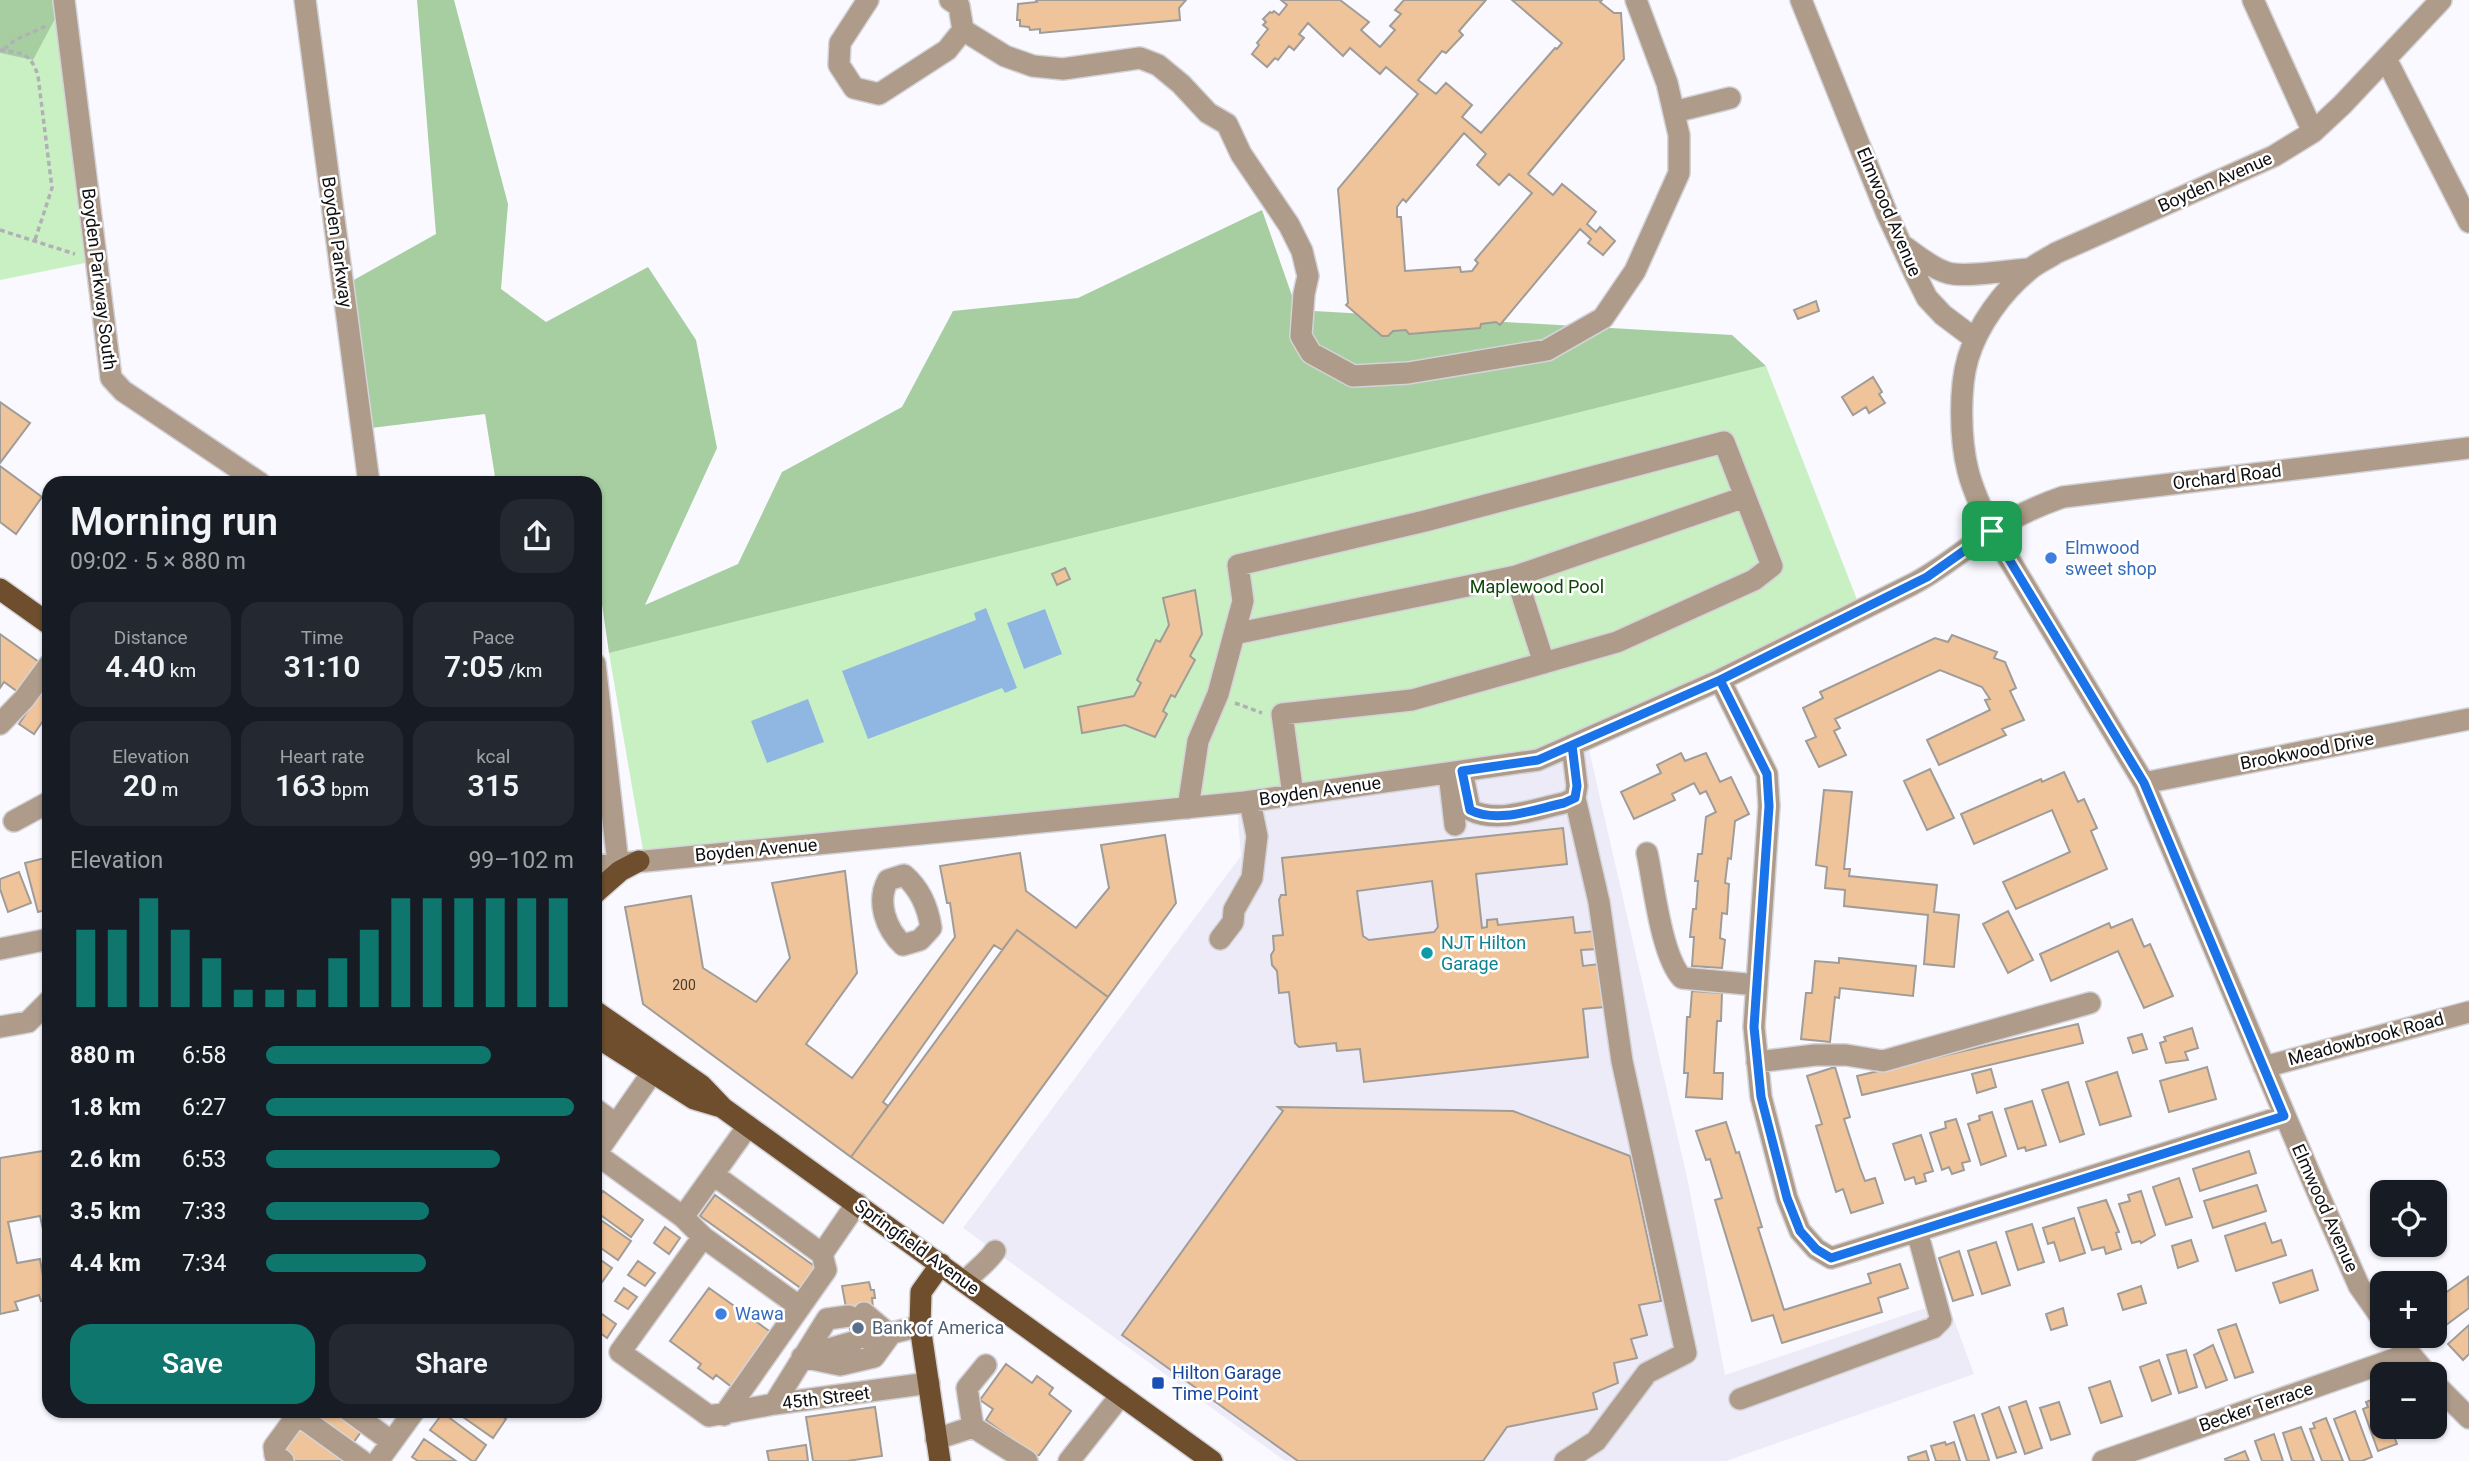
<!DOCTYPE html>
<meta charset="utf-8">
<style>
body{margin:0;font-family:Roboto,sans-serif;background:#242831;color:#f1f3f6;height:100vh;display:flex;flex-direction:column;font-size:26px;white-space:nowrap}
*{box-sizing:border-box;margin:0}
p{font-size:23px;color:#9ea1a6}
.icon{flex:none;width:38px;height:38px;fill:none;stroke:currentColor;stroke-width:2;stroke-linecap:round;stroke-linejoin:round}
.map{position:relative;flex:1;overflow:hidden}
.sheet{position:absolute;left:42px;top:476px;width:560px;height:942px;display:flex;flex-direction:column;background:#171b24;border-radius:21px;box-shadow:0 2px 5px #0004}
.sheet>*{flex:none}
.fabs{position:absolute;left:2370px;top:1180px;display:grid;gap:14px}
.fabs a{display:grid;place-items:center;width:77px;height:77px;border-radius:14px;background:#171b24;box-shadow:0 2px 5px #0004;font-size:35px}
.pin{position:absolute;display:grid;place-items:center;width:60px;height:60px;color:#fff;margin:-30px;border-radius:14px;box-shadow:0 4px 10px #0006}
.round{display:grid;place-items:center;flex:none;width:74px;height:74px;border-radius:21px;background:#242831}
.headline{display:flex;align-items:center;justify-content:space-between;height:119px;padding:0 28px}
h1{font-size:38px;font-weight:600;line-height:52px}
.metrics{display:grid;grid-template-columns:repeat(3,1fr);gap:10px;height:119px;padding:7px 28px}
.metrics div{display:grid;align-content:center;border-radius:18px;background:#242831;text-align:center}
.metrics b{font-size:30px;font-weight:600}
.metrics small{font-size:19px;font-weight:400}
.metrics p{font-size:19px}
.chart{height:196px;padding:14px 28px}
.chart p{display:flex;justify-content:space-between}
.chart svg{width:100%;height:126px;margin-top:7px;stroke:#0f766e;stroke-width:6}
.cta{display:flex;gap:14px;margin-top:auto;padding:14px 28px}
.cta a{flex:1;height:80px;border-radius:21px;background:#0f766e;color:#fff;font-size:28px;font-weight:600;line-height:80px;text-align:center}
.cta a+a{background:#242831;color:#f1f3f6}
ul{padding:0 28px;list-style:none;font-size:23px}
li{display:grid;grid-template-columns:112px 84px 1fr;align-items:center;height:52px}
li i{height:18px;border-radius:9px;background:#0f766e}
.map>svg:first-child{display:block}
.built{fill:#edebf8}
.green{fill:#c9f0c3}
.forest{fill:#a6cea1}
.water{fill:#90b7e2}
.building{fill:#f0c49a;stroke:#a09c98;stroke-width:2;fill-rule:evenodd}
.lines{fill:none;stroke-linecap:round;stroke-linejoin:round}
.minor-casing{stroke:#d3d3d9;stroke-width:24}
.major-casing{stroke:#d3d3d9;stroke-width:24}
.path{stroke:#b1b1b5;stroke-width:3.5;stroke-dasharray:5 3.5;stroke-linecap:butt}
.minor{stroke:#ae9b89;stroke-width:21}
.major{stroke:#6e4e2d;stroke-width:21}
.route-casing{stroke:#fff;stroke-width:14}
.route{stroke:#1a73e8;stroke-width:9}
.shop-dot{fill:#3f7fe0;stroke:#fff;stroke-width:2.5}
.culture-dot{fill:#0f9aa8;stroke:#fff;stroke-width:2.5}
.service-dot{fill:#5c6f8a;stroke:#fff;stroke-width:2.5}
.transit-dot{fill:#1a4fb4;stroke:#fff;stroke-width:2.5}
.labels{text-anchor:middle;stroke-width:5;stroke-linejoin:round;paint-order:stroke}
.number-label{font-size:14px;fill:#463c32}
.street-label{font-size:18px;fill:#0e0e10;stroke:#fff}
.shop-label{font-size:18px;fill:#366cbe;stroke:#fff;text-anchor:start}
.park-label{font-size:18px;fill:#0e4507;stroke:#fff}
.culture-label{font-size:18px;fill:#0d838f;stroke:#fff;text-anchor:start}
.service-label{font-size:18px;fill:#4e5e75;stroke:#fff;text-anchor:start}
.transit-label{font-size:18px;fill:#164399;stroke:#fff;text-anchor:start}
</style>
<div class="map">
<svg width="2469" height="1461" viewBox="0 0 2469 1461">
<rect width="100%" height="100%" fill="#f9f9ff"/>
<path class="built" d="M1587 741 1688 1182 1725 1375 1947 1301 1974 1374 1726 1461H1285L963 1228 1241 856 1236 795Z"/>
<path class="green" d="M63 4 100 260 0 280V53L33 59Z
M1766 366 1863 615 1587 741 1236 795 645 862 609 653Z"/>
<path class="forest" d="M0 0H63V4L33 60 0 53Z
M417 0H454L508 204 501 289 546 322 648 267 696 340 717 448 645 605 738 564 782 472 902 407 953 311 1078 298 1262 210 1297 310 1732 335 1766 366 609 653 595 555V483H496L485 414 363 429 343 286 436 234Z"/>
<path class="water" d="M986 608 1017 688 1005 693 1002 688 868 739 842 671 976 620 974 613Z
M1045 609 1062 654 1024 669 1007 623Z
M808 699 824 742 767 763 751 721Z"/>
<path class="building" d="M1036 0H1186L1179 8 1180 20 1040 33V29L1030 30 1029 27 1020 26V20H1017L1018 4 1037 2Z
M1281 0H1340L1369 22 1361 30 1380 47 1395 30 1390 26 1401 14 1395 10 1404 0H1486L1459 31 1463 35 1446 53 1442 51 1418 80 1436 94 1446 83 1472 105 1462 117 1481 133 1555 48 1557 49 1562 43 1512 0H1602L1600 2 1614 13H1621L1624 59 1528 174 1553 195 1562 184 1596 212 1587 224 1596 232 1600 227 1615 241 1603 255 1588 243 1591 239 1580 229 1500 325 1496 322 1481 324 1480 328 1409 334 1406 330 1393 331 1388 336H1382L1346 305 1348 303 1338 189 1418 94 1386 67 1380 74 1350 48 1343 56 1308 23 1299 34 1304 38 1294 50 1289 46 1278 60 1275 58 1267 67 1252 54 1259 45 1257 43 1268 29 1263 25 1266 22 1263 19 1270 12 1272 13 1274 11 1279 15 1287 5ZM1464 133 1486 154 1477 165 1499 185 1509 174 1532 193 1475 260 1478 263 1472 271 1461 272 1460 267 1405 271 1401 217H1397V207L1403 199 1406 202Z
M1816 301 1819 311 1798 319 1794 310Z
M1873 377 1882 392 1879 394 1885 403 1869 413 1866 407 1853 415 1842 397Z
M0 402 30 423 0 463Z
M0 466 42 497 16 534 0 522Z
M1065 568 1070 579 1057 585 1052 574Z
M1195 590 1202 634 1190 656 1195 660 1175 697 1171 695 1163 711 1167 714 1155 737 1125 725 1082 733 1078 707 1134 696 1141 683 1137 680 1156 640 1160 642 1169 625 1163 598Z
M0 634 39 662 18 692 4 682 0 688Z
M1952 635 1997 652 1994 658 2005 662 2016 688 2010 691 2024 720 2002 729 2006 735 1939 765 1927 740 1990 710 1985 700 1990 699 1982 687 1940 670 1835 719 1840 728 1834 731 1846 755 1819 767 1806 741 1816 737 1803 708 1823 698 1820 692 1935 638 1948 642Z
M49 686V712L34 734 19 724 36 699Z
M1681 753 1685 761 1706 753 1720 782 1731 777 1749 814 1735 821 1731 859 1728 858 1725 883 1729 884 1727 914 1722 913 1720 938 1725 940 1722 968 1692 966 1694 937H1690L1693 909H1696L1698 881H1695L1698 854H1702L1706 817 1716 812 1706 791 1700 794 1694 783 1672 794 1675 800 1634 819 1621 792 1661 773 1657 765Z
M1930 769 1954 818 1927 830 1904 781Z
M2064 772 2078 802 2084 799 2097 828 2091 831 2107 869 2016 909 2003 882 2070 852 2052 810 1974 844 1961 814 2041 779 2042 782Z
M1824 790 1852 792 1844 869H1850L1849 876 1937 885 1934 912 1959 915 1954 967 1924 964 1928 915 1844 906 1845 890 1825 888 1827 867 1816 865Z
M1563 828 1567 864 1476 874 1482 928 1487 927V920L1497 919 1498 925 1573 917 1575 933 1596 931 1598 949 1581 950 1583 966 1599 964 1604 1007 1583 1009 1588 1057 1364 1082 1360 1049 1337 1051 1336 1043 1299 1047 1295 1043 1289 992 1279 993 1277 971 1272 965 1271 955 1274 950 1273 936 1283 935 1279 900 1281 895H1286L1282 858ZM1432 881 1438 927 1434 932 1369 940 1363 936 1357 891Z
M1165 835 1176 903 1108 997 1017 930 1002 950 994 945 883 1102 888 1106 851 1157 643 1004 625 907 691 896 703 968 756 1002 790 958 772 883 845 871 857 973 806 1044 852 1078 955 937 950 903H947L940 866 1020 853 1026 891 1076 928 1109 888 1101 845Z
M49 857V909L38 912 25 863Z
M19 872 31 903 8 912 0 889V879Z
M2008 911 2033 960 2008 973 1983 924Z
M2132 919 2144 947 2150 944 2173 996 2144 1008 2118 951 2051 981 2040 954 2109 923 2111 928Z
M1017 930 1108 997 943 1223 851 1157Z
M1839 958 1916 966 1913 996 1840 988 1839 998 1835 997 1830 1042 1801 1039 1806 993H1812L1815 961 1839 963Z
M1692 991 1722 993 1721 1021H1717L1714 1073H1723L1722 1099 1686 1097 1688 1073H1684L1687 1017H1690Z
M2078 1024 2083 1043 1862 1095 1857 1076Z
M2192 1028 2198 1048 2185 1052 2188 1060 2166 1063 2160 1043 2166 1041 2164 1037Z
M2142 1034 2147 1049 2133 1053 2128 1038Z
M1835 1067 1850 1117 1844 1119 1860 1168 1865 1181 1875 1178 1883 1203 1851 1213 1843 1189 1836 1192 1816 1126 1822 1124 1807 1076Z
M2207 1067 2216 1099 2169 1112 2160 1081Z
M1991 1069 1996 1087 1977 1093 1972 1074Z
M2117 1072 2131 1116 2100 1125 2086 1082Z
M2068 1082 2084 1134 2060 1142 2042 1090Z
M2032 1101 2046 1145 2026 1151 2025 1147 2018 1149 2005 1109Z
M1278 1107 1513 1111 1630 1156 1661 1301 1639 1305 1647 1335 1631 1339 1637 1358 1614 1363 1618 1383 1593 1393 1597 1409 1507 1427 1483 1461H1298L1122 1335 1283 1111Z
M1992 1112 2006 1156 1981 1165 1968 1124 1980 1120 1979 1116Z
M1956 1119 1970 1161 1962 1163 1964 1170 1952 1174 1949 1167 1942 1170 1930 1133 1946 1128 1945 1122Z
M1726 1122 1736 1153 1739 1152 1762 1227 1758 1228 1784 1310 1871 1283 1868 1274 1900 1264 1908 1288 1878 1298 1882 1312 1782 1343 1773 1315 1752 1321 1715 1200 1722 1198 1710 1159 1706 1160 1696 1131Z
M1921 1135 1933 1171 1924 1174 1926 1181 1916 1184 1914 1177 1905 1180 1893 1144Z
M49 1150V1247H47L40 1216 8 1222 17 1263 40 1259 47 1300 41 1301 39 1295 15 1302 18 1310 0 1314V1158Z
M2249 1151 2256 1173 2200 1191 2193 1169Z
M2179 1178 2192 1217 2166 1225 2153 1187Z
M2257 1185 2266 1211 2213 1228 2204 1201Z
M603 1191 643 1220 631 1237 595 1211V1202Z
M2141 1191 2155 1235 2141 1243 2140 1241 2132 1243 2119 1204 2130 1201 2128 1195Z
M715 1195 817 1268 802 1289 700 1216Z
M2106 1200 2119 1232 2116 1233 2121 1249 2106 1254 2104 1247 2092 1250 2078 1208Z
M595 1216 631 1241 618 1260 595 1244Z
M2074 1218 2085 1253 2060 1261 2054 1242 2048 1244 2043 1228Z
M2265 1223 2272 1243 2281 1240 2286 1255 2236 1271 2225 1236Z
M2032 1224 2044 1262 2018 1270 2006 1232Z
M665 1227 680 1238 669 1254 654 1243Z
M2191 1240 2198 1261 2178 1268 2172 1246Z
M1996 1242 2010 1285 1982 1294 1968 1251Z
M1959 1251 1973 1295 1953 1301 1939 1258Z
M595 1256 612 1268 600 1285 595 1282Z
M638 1261 655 1273 645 1286 628 1275Z
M2312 1270 2318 1290 2280 1303 2273 1283Z
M2468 1277 2469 1308 2442 1328 2434 1317V1301Z
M869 1282 871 1290H874L875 1298H872L873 1307 863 1308 870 1354 855 1356 842 1286Z
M2141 1286 2146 1303 2123 1310 2118 1294Z
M624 1288 637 1297 628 1309 615 1301Z
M709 1288 772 1333 733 1388 716 1375 713 1379 698 1368 701 1364 670 1341Z
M2063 1308 2067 1325 2051 1330 2046 1314Z
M602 1314 616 1324 607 1338 595 1329V1324Z
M2236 1324 2253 1372 2235 1378 2218 1330Z
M2469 1325V1354L2463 1360 2448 1344Z
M2213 1345 2227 1380 2206 1388 2194 1355Z
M2186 1350 2197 1387 2179 1393 2167 1355Z
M2159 1360 2171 1394 2152 1401 2140 1367Z
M1006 1364 1032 1383 1037 1376 1053 1388 1049 1394 1071 1411 1039 1455 1035 1456 986 1420 993 1409 980 1400Z
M2110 1381 2122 1416 2101 1423 2089 1388Z
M2379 1397 2382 1403V1426H2390L2397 1444 2378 1451 2363 1409 2368 1407 2366 1402Z
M2026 1401 2042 1448 2025 1454 2009 1407Z
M2059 1402 2070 1434 2051 1440 2040 1408Z
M875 1407 882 1456 847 1461H813L806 1417Z
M1999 1407 2016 1452 1997 1458 1982 1414Z
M308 1410H336L363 1429 351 1446Z
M453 1410H493L506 1419 493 1438Z
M2355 1411 2372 1457 2362 1461H2350L2334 1419Z
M443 1413 486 1445 475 1461H472L430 1430Z
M1974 1415 1989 1460 1987 1461H1967L1954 1422Z
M2326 1418 2343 1461H2322L2310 1429 2315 1428 2313 1423Z
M299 1425 343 1457 340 1461H293L280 1452Z
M2395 1426H2421L2422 1430 2399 1438Z
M2301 1427 2314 1461H2292L2283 1433Z
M2274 1434 2283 1461H2262L2255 1441Z
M424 1439 456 1461H418L412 1457Z
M1945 1442 1946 1445 1954 1442 1960 1461H1936L1931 1446Z
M806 1445 808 1461H769L767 1451Z
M1926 1451 1929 1461H1909L1908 1457Z
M2245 1451 2249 1461H2226L2225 1459Z"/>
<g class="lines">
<g class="minor-casing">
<path id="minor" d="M64 0 111 378 123 391 260 483
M305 0 369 483
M868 0 840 43 839 65 854 88 879 94 947 50 963 30 959 6 950 0
M1801 0 1887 214 1915 274 1927 298 1943 315 1975 339
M2253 0 2313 132
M963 30 1005 56 1033 66 1063 69 1140 58 1158 65 1181 84 1208 113 1227 124 1241 154 1289 225 1302 251 1308 276 1304 294 1301 336 1311 353 1353 376 1408 373 1547 350 1603 318 1635 271 1679 173V135L1667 83 1636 0
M2386 59 2469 222
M1674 112 1730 98
M1901 244C1915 254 1931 268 1948 273 1967 278 2008 270 2030 269
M1234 634 1516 576
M1544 663 1516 576 1745 497
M595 664 618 863
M1720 680 1767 774 1769 806 1754 1027 1761 1097 1787 1198 1800 1231 1816 1249 1831 1258 2284 1116
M0 724 24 699 49 665
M1462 771 1470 810C1498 824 1535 809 1564 803L1575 798 1577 786 1572 745
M1449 773 1455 825
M2144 783 2469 719
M1188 808 1198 741 1218 694 1243 601 1238 565 1425 521 1724 442 1772 566 1754 580 1617 642 1505 674 1412 700 1282 714 1293 795
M14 821 49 802
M1647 853C1654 885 1661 955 1682 978L1757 985
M595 866 1245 802 1538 760 1720 680 1911 585C1939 571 1963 550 1989 533 2013 517 2037 506 2063 497L2469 448
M904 875C919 888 928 907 931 928L920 940 903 945C886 929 876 902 888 880Z
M1220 939 1233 922 1234 910 1252 878 1257 836 1250 802
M0 949 49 939
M0 1027 28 1022 49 1001
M1757 1062 1815 1055H1846L1883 1061 2090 1003
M2264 1067 2469 1012
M595 1109 616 1124
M596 1154 683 1217 703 1237 800 1307
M595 1155 652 1073
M714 1175 822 1254 826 1270 724 1415
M683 1217 748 1126
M703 1237 620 1352 709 1416 774 1404 929 1383
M822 1254 857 1203
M965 1282C975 1270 986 1264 995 1251
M864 1313 890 1335
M2382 1319 2359 1286 2317 1191 2144 783 1992 531C1983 511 1973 492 1968 471 1960 440 1959 388 1968 358 1978 325 2002 292 2029 270 2037 263 2047 259 2056 253L2274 156 2313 132 2342 105 2441 0
M2394 1335 2427 1374
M868 1339 920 1326
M804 1356 853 1342
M802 1357 840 1365 874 1357 890 1335
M2434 1383 2469 1418
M1740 1399 1933 1328 1941 1320 1917 1231
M774 1404 827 1319 849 1316
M348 1410 392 1442
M298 1415 362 1461
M973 1427 1027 1461
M936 1439 973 1427 967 1388 986 1365
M283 1461 275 1455 274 1447 301 1410
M378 1461 415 1410
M1069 1461 1121 1395
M1565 1461 1596 1441 1647 1373 1686 1353 1622 1061 1599 902 1575 798
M2103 1461 2409 1354"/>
</g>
<g class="major-casing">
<path id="major" d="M0 589 49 624
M595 893 620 871 639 861
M595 1011 701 1085 723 1108 1212 1461
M595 1036 694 1099 721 1107
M940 1461 920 1326 921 1292 941 1264"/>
</g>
<path class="path" d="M4 49 15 40 46 26
M0 50C22 53 31 53 38 76L52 188 35 240
M0 230 75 254
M1235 703 1262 713"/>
<use href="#minor" class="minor"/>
<use href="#major" class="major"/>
</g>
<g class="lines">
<g class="route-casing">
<path id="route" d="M1992 531 1927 577 1720 680 1538 760 1462 771 1470 810C1498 824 1535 809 1564 803L1575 798 1577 786 1572 745 1720 680 1767 774 1769 806 1754 1027 1761 1097 1787 1198 1800 1231 1816 1249 1831 1258 2284 1116 2144 783 1992 531"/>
</g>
<use href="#route" class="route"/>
</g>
<g class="shop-dot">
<circle cx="2051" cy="558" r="7"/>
<circle cx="721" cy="1314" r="7"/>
</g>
<circle class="culture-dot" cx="1427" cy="953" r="7"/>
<circle class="service-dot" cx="858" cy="1328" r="7"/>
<rect class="transit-dot" x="1151" y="1376" width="14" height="14" rx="3.5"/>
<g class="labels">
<g class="number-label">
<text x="684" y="990">200</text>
</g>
<g class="street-label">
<text transform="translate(2215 182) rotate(-24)" y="6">Boyden Avenue</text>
<text transform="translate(1889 212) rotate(67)" y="6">Elmwood Avenue</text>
<text transform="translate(337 242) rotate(82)" y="6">Boyden Parkway</text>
<text transform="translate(99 279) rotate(83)" y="6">Boyden Parkway South</text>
<text transform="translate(2227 477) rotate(-7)" y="6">Orchard Road</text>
<text transform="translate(2307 751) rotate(-11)" y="6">Brookwood Drive</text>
<text transform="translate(1320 791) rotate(-8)" y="6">Boyden Avenue</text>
<text transform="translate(756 850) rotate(-5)" y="6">Boyden Avenue</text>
<text transform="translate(2366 1039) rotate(-15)" y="6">Meadowbrook Road</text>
<text transform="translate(2325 1208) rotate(66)" y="6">Elmwood Avenue</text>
<text transform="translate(917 1247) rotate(36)" y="6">Springfield Avenue</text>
<text transform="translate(826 1398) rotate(-7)" y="6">45th Street</text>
<text transform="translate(2256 1407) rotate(-19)" y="6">Becker Terrace</text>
</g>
<g class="shop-label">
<text x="2065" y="554">Elmwood<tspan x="2065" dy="21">sweet shop</tspan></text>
<text x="735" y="1320">Wawa</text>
</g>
<g class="park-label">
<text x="1537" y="593">Maplewood Pool</text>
</g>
<g class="culture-label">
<text x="1441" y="949">NJT Hilton<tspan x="1441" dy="21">Garage</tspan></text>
</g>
<g class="service-label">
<text x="872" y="1334">Bank of America</text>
</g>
<g class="transit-label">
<text x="1172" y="1379">Hilton Garage<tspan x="1172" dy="21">Time Point</tspan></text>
</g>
</g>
</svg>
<div class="fabs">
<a><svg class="icon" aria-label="locate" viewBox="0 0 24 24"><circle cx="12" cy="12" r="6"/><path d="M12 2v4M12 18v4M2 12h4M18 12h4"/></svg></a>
<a>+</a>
<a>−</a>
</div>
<div class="pin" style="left:1992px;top:531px;background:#1e9e55"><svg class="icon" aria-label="arrive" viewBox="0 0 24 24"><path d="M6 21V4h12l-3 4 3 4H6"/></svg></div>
<section class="sheet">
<div class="headline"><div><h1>Morning run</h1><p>09:02 · 5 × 880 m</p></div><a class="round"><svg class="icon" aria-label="share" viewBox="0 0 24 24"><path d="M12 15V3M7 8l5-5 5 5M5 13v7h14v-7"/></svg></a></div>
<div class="metrics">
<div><p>Distance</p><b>4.40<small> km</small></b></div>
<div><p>Time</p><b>31:10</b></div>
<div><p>Pace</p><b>7:05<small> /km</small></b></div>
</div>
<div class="metrics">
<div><p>Elevation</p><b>20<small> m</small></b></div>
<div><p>Heart rate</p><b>163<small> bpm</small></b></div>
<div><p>kcal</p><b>315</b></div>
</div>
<div class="chart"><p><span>Elevation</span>99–102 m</p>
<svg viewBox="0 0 160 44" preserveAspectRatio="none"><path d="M5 44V17M15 44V17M25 44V6M35 44V17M45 44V27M55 44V38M65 44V38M75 44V38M85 44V27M95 44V17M105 44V6M115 44V6M125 44V6M135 44V6M145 44V6M155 44V6"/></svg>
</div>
<ul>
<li><b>880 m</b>6:58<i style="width:73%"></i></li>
<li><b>1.8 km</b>6:27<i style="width:100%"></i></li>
<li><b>2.6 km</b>6:53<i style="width:76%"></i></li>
<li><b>3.5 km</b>7:33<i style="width:53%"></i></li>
<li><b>4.4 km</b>7:34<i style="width:52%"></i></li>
</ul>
<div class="cta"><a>Save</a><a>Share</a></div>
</section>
</div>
